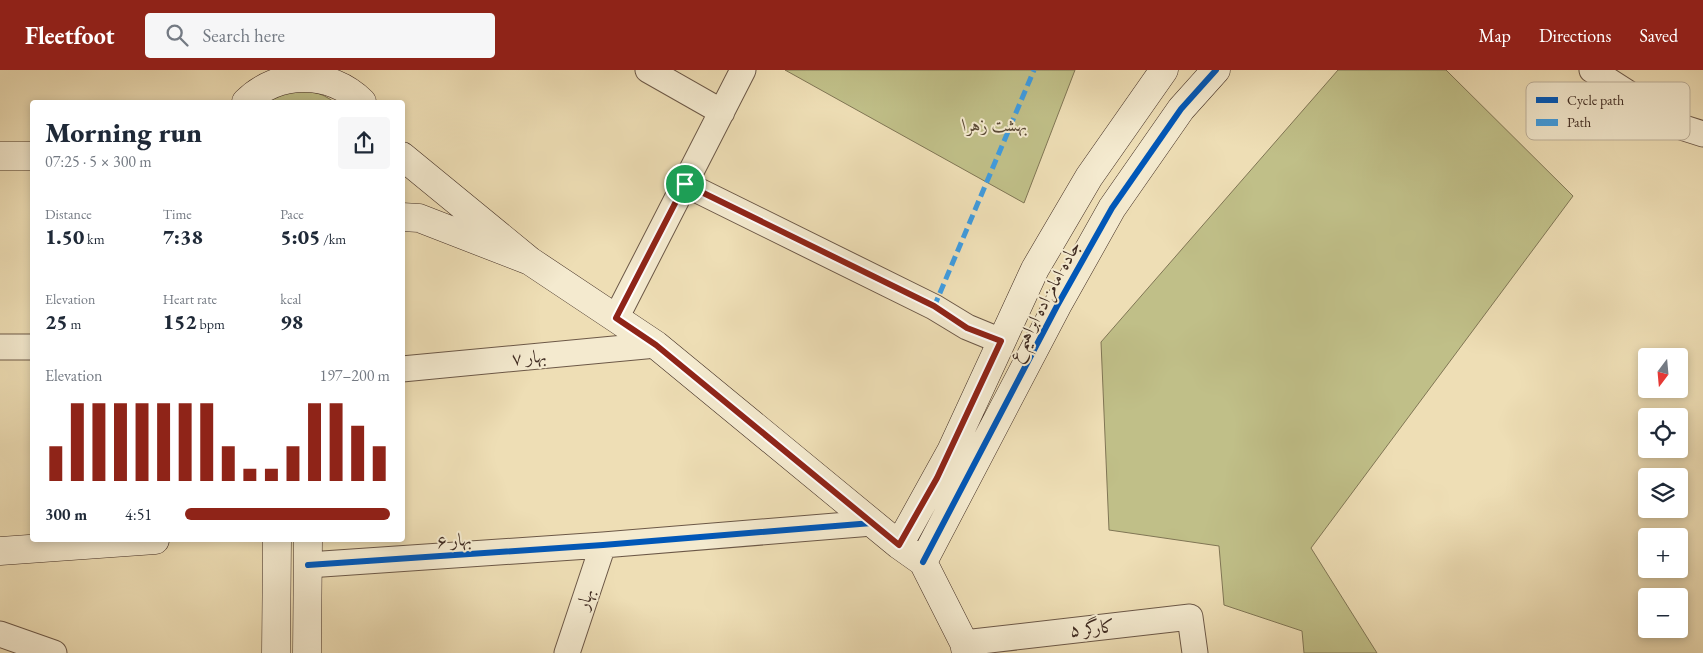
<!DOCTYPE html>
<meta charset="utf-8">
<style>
body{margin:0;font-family:"EB Garamond",Amiri,serif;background:#f6f6f7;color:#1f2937;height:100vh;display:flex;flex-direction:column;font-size:19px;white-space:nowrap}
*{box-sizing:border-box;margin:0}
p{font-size:16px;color:#747a83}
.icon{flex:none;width:28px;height:28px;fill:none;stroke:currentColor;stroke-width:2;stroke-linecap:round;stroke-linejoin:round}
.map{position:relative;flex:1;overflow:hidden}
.drawer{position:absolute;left:30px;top:30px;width:375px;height:442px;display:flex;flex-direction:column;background:#fff;border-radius:5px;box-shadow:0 2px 8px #0003}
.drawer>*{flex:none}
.needle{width:32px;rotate:196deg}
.buttons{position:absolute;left:1638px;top:278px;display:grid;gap:10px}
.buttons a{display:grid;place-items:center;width:50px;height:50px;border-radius:5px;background:#fff;box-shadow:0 2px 8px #0003;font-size:25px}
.pin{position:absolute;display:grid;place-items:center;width:42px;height:42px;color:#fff;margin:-21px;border:2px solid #fff;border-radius:50%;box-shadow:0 1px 5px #0007}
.round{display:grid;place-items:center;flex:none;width:52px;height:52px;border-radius:5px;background:#f6f6f7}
.head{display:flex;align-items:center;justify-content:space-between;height:85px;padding:0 15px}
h1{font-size:28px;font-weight:800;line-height:38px}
.metrics{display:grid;grid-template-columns:repeat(3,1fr);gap:8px;height:85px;padding:5px 15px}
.metrics div{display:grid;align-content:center}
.metrics b{font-size:21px;font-weight:800}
.metrics small{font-size:14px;font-weight:400}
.metrics p{font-size:14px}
.chart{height:140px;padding:10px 15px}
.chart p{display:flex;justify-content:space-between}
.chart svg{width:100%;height:90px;margin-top:5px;stroke:#8f2418;stroke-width:6}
ul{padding:0 15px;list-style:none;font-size:16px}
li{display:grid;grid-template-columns:80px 60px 1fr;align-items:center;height:38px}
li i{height:12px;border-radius:6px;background:#8f2418}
header{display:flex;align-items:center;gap:30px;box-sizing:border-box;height:70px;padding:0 25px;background:#8f2418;color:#fff}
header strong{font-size:24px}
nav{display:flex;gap:28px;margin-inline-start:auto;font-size:18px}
.search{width:350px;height:45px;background:#f6f6f7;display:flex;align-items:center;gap:12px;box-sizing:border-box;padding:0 18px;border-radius:5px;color:#747a83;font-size:19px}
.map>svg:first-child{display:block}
.green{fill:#c0bf88;stroke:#807655}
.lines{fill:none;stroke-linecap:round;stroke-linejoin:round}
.street-casing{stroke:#6c5847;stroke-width:27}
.secondary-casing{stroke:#402c22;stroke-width:29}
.street{stroke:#f4eacf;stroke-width:25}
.secondary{stroke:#f4eacf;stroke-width:28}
.quiet{stroke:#3f9ce0;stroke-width:5;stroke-dasharray:10 5;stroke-linecap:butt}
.cycleway-casing{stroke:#f4eacf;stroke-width:9}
.cycleway{stroke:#0057b8;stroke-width:6}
.route-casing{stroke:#fff;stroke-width:10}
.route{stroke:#8f2418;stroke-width:6}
.labels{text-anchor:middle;stroke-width:4;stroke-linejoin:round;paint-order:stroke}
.park-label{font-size:18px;font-style:italic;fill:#5a4936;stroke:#f4eacf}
.street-label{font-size:18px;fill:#402c22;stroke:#f4eacf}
.key{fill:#f4eacf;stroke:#beb19b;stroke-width:1}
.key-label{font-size:14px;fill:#402c22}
</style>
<header>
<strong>Fleetfoot</strong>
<div class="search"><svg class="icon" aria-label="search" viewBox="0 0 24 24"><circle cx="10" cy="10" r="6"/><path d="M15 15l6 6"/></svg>Search here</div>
<nav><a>Map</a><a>Directions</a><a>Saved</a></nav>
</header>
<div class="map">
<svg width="1703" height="583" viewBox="0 0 1703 583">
<rect width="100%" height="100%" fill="#eedeb5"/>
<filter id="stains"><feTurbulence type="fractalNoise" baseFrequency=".004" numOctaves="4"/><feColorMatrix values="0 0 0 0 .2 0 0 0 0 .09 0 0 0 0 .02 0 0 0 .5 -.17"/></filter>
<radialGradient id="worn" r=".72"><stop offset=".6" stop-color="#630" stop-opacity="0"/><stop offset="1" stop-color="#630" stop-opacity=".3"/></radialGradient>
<path class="green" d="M785 0H1075L1024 133Z
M1338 0H1446L1573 126 1311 478 1377 583H1304L1302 561 1224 535 1219 476 1109 460 1101 272Z
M292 20C308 20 321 22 334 32H267L274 26Z"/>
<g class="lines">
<g class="street-casing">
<path id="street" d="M648 0 722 42
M1592 0 1681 57 1703 64
M685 114 934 237 967 257 1001 271
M616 248 743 0
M0 277H32
M402 299 656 275
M308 495 603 475 872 453
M0 564 54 583
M964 573 1190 547 1195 583
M567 583 603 475"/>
</g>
<g class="secondary-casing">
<path id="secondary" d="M246 32C278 0 330 0 362 32
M0 86H32
M402 86 530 191 419 148 402 147
M530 191 656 275 899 475 923 492 964 573 966 583
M899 475 951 381 1035 199 1089 107 1164 0
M0 481 155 470
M923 492 1057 236 1112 138 1181 39 1216 0
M276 583 277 470
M307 583 308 470"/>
</g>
<use href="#street" class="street"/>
<use href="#secondary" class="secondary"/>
<path class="quiet" d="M934 237 1034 0"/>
<g class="cycleway-casing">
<path id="cycleway" d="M685 114 934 237 967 257 1001 271
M923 492 1057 236 1112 138 1181 39 1216 0
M308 495 603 475 872 453"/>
</g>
<use href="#cycleway" class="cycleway"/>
</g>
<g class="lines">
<g class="route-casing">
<path id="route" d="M685 114 934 236 967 258 1001 271 937 408 899 475 656 275 616 248Z"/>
</g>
<use href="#route" class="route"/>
</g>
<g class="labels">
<g class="park-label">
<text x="995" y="61">بهشت زهرا</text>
</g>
<g class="street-label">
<text transform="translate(1044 231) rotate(-62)" y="6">جاده امامزاده ابراهیم ع</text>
<text transform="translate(529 287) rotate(-5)" y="6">بهار ۷</text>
<text transform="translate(454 470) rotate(-4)" y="6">بهار ۶</text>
<text transform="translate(585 529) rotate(-72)" y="6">بهار</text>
<text transform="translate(1092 558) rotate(-6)" y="6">کارگر ۵</text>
</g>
</g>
<rect x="1526" y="12" width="164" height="58" rx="8" class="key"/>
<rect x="1536" y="27" width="22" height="6" fill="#0057b8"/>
<rect x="1536" y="49" width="22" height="7" fill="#3f9ce0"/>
<g class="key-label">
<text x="1567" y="35">Cycle path</text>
<text x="1567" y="57">Path</text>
</g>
<rect width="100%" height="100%" filter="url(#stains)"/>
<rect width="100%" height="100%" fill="url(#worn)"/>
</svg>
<div class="buttons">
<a><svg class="needle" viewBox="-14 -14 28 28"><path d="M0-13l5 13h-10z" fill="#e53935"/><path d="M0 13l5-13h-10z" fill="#747a83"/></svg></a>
<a><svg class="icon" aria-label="locate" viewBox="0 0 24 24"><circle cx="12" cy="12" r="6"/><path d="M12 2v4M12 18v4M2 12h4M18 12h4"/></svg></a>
<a><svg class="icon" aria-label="layers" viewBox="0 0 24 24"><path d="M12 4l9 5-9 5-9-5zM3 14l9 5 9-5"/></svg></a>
<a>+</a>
<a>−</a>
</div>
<div class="pin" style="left:685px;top:114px;background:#1e9e55"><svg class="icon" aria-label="arrive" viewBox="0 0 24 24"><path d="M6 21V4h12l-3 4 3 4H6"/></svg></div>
<section class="drawer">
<div class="head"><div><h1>Morning run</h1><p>07:25 · 5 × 300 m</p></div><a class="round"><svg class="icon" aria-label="share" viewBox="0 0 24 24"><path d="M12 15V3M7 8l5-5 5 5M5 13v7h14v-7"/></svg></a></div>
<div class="metrics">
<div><p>Distance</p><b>1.50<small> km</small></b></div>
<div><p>Time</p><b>7:38</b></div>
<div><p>Pace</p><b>5:05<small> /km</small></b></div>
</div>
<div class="metrics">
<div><p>Elevation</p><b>25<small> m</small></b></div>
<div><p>Heart rate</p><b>152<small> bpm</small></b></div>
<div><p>kcal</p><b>98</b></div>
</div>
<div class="chart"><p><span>Elevation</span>197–200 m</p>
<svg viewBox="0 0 160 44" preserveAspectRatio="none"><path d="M5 44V27M15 44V6M25 44V6M35 44V6M45 44V6M55 44V6M65 44V6M75 44V6M85 44V27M95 44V38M105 44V38M115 44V27M125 44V6M135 44V6M145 44V17M155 44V27"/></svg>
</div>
<ul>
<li><b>300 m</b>4:51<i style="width:100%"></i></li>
</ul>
</section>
</div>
